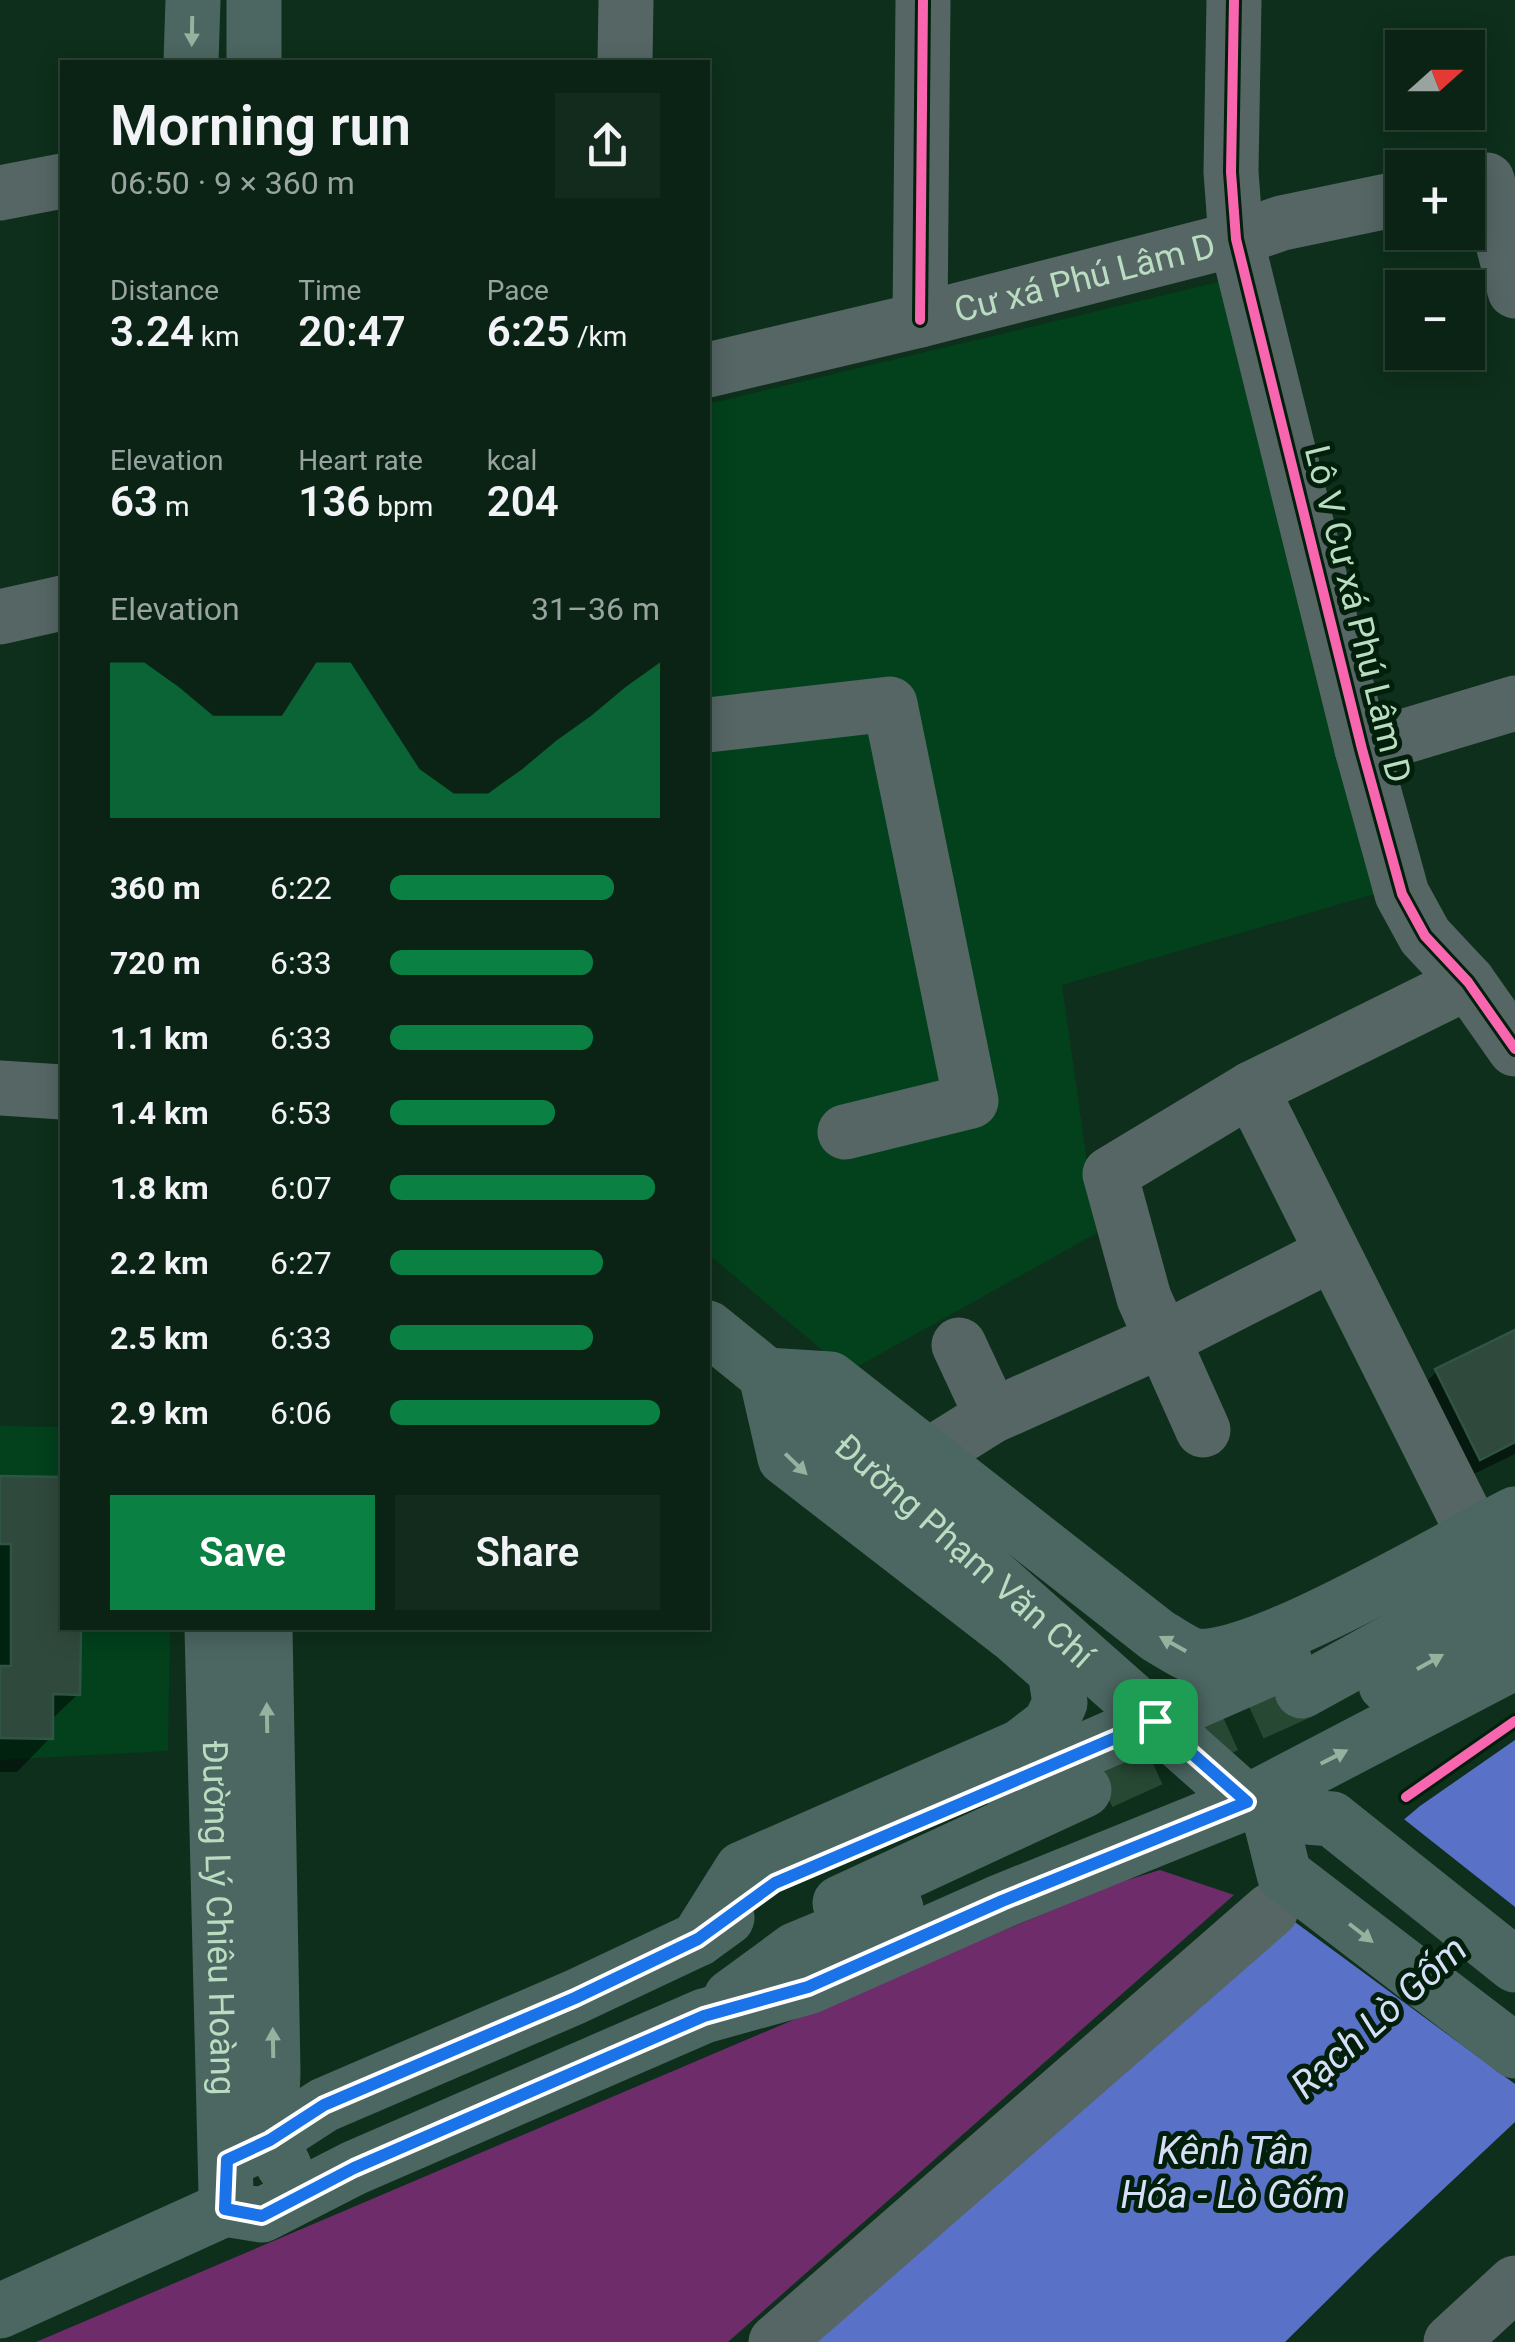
<!DOCTYPE html>
<meta charset="utf-8">
<style>
body{margin:0;font-family:Roboto,sans-serif;background:#132b1d;color:#f1f3f6;height:100vh;display:flex;flex-direction:column;font-size:38px;white-space:nowrap}
*{box-sizing:border-box;margin:0}
p{font-size:32px;color:#99a4a0}
.icon{flex:none;width:55px;height:55px;fill:none;stroke:currentColor;stroke-width:2;stroke-linecap:round;stroke-linejoin:round}
.map{position:relative;flex:1;overflow:hidden}
.drawer{position:absolute;left:60px;top:60px;width:650px;height:1570px;display:flex;flex-direction:column;background:#0a2314;border-radius:0px;box-shadow:0 5px 25px #0003,0 0 0 2px #2a4034}
.drawer>*{flex:none}
.needle{width:65px;rotate:69deg}
.tools{position:absolute;left:1385px;top:30px;display:grid;gap:20px}
.tools a{display:grid;place-items:center;width:100px;height:100px;border-radius:0px;background:#0a2314;box-shadow:0 5px 25px #0003,0 0 0 2px #2a4034;font-size:50px}
.pin{position:absolute;display:grid;place-items:center;width:85px;height:85px;color:#fff;margin:-42px;border-radius:20px;box-shadow:0 5px 15px #0006}
.round{display:grid;place-items:center;flex:none;width:105px;height:105px;border-radius:0px;background:#132b1d}
.summary{display:flex;align-items:center;justify-content:space-between;height:170px;padding:0 50px}
h1{font-size:55px;font-weight:600;line-height:75px}
.metrics{display:grid;grid-template-columns:repeat(3,1fr);gap:15px;height:170px;padding:10px 50px}
.metrics div{display:grid;align-content:center}
.metrics b{font-size:42px;font-weight:600}
.metrics small{font-size:28px;font-weight:400}
.metrics p{font-size:28px}
.chart{height:280px;padding:20px 50px}
.chart p{display:flex;justify-content:space-between}
.chart svg{width:100%;height:180px;margin-top:10px;fill:#0b8043;opacity:.7}
.action{display:flex;gap:20px;margin-top:auto;padding:20px 50px}
.action a{flex:1;height:115px;border-radius:0px;background:#0b8043;color:#fff;font-size:40px;font-weight:600;line-height:115px;text-align:center}
.action a+a{background:#132b1d;color:#f1f3f6}
ul{padding:0 50px;list-style:none;font-size:32px}
li{display:grid;grid-template-columns:160px 120px 1fr;align-items:center;height:75px}
li i{height:25px;border-radius:12px;background:#0b8043}
.map>svg:first-child{display:block}
.built{fill:#02411c}
.green{fill:#6e2c6b}
.water{fill:#5972c7}
.pier{fill:#0d2f1b}
.shadow{fill:#0007}
.building{fill:#30493d;stroke:#305445;stroke-width:2.5}
.lines{fill:none;stroke-linecap:round;stroke-linejoin:round}
.major-tunnel{stroke:#274934;stroke-width:55;stroke-dasharray:55 28;stroke-linecap:butt}
.minor{stroke:#556665;stroke-width:55}
.major{stroke:#4c6661;stroke-width:55}
.cycleway-casing{stroke:#021f0b;stroke-width:16}
.cycleway{stroke:#f766af;stroke-width:10}
.oneway{fill:#94b39f}
.route-casing{stroke:#fff;stroke-width:20}
.route{stroke:#1a73e8;stroke-width:12}
.labels{text-anchor:middle;stroke-width:10;stroke-linejoin:round;paint-order:stroke}
.street-label{font-size:35px;fill:#badcc0;stroke:#021f0b}
.water-label{font-size:38px;font-style:italic;fill:#d7dff8;stroke:#021f0b}
</style>
<div class="map">
<svg width="1515" height="2342" viewBox="0 0 1515 2342">
<rect width="100%" height="100%" fill="#0d2f1b"/>
<path class="built" d="M1231 279 1378 893 1062 985 1097 1233 848 1372 708 1254V404Z
M0 1426 62 1427V1628H170L168 1751 0 1760Z"/>
<path class="green" d="M1160 1870 1234 1895 728 2342H36L1108 1886Z"/>
<path class="water" d="M1515 1740V2122L1374 2254 1285 2342H803L1264 1937 1420 1806Z"/>
<path class="pier" d="M1400 1816 1515 1907V2084L1284 1914Z"/>
<path class="shadow" d="M1515 1333V1454L1453 1484 1411 1397 1437 1371Z
M0 1478 62 1479V1628H78V1694L50 1721V1738L17 1772H0Z"/>
<path class="building" d="M1515 1330V1442L1480 1460 1435 1369Z
M0 1476 62 1477V1628H81L80 1695 53 1694V1739L0 1738V1666H11V1544H0Z"/>
<g class="lines">
<path class="major-tunnel" d="M1101 1782 1302 1691"/>
<g class="minor">
<path d="M1234 0 1231 172 1236 239 1362 749 1402 894 1425 936 1468 982 1515 1049"/>
<path d="M625 62 626 0"/>
<path d="M1487 180 1515 291"/>
<path d="M0 193 62 181"/>
<path d="M920 320 923 0"/>
<path id="s1" d="M708 370 920 320 1236 239 1282 223 1402 198"/>
<path d="M0 617 62 603"/>
<path d="M708 725 890 704 971 1101 845 1132"/>
<path d="M1362 749 1515 703"/>
<path d="M0 1088 62 1092"/>
<path d="M1251 1089 1468 982"/>
<path d="M959 1345 992 1416"/>
<path d="M1203 1430 1144 1298 1110 1174 1251 1089 1474 1534"/>
<path d="M928 1456 992 1416 1160 1341 1331 1254"/>
<path d="M776 2342 1271 1910"/>
<path d="M1451 2342 1515 2283"/>
</g>
<g class="major">
<path d="M254 0V62"/>
<path d="M191 62 193 0"/>
<path id="s2" d="M708 1328 766 1375 1247 1802 1269 1814 1332 1819 1515 1965"/>
<path id="s3" d="M212 1628 226 2194"/>
<path d="M265 1628 273 2073 270 2140 284 2166"/>
<path d="M1386 1685 1515 1616"/>
<path d="M1302 1691 1402 1636 1515 1566"/>
<path d="M1007 1784 1285 1662"/>
<path d="M1269 1814 1284 1874 1515 2051"/>
<path d="M840 1903 1084 1790"/>
<path d="M698 1939 742 1869 1020 1747 1050 1724 1060 1703 1055 1671 1015 1636 785 1458 766 1375 830 1379 1158 1636C1169 1642 1181 1651 1192 1655 1245 1670 1458 1542 1515 1514"/>
<path d="M731 1997 795 1950 896 1908"/>
<path d="M227 2160 270 2140 324 2105 575 1997 698 1939 727 1918"/>
<path d="M0 2311 225 2209 262 2215 354 2168 704 2016 808 1987 1002 1901 1247 1802 1515 1662"/>
</g>
<g class="cycleway-casing">
<path id="cycleway" d="M1234 0 1231 172 1236 239 1362 749 1402 894 1425 936 1468 982 1515 1049
M920 320 923 0
M1406 1797 1515 1721"/>
</g>
<use href="#cycleway" class="cycleway"/>
</g>
<defs><path id="oneway-solid" d="M-6-.8H1V-3.2L6.5 0L1 3.2V.8H-6Z" transform="scale(2.5)"/></defs>
<g class="oneway">
<use href="#oneway-solid" transform="translate(192 31) rotate(91)"/>
<use href="#oneway-solid" transform="translate(796 1464) rotate(44)"/>
<use href="#oneway-solid" transform="translate(1173 1644) rotate(-151)"/>
<use href="#oneway-solid" transform="translate(1430 1662) rotate(-29)"/>
<use href="#oneway-solid" transform="translate(267 1718) rotate(-91)"/>
<use href="#oneway-solid" transform="translate(1334 1757) rotate(-27)"/>
<use href="#oneway-solid" transform="translate(1361 1933) rotate(38)"/>
<use href="#oneway-solid" transform="translate(273 2043) rotate(-91)"/>
</g>
<g class="lines">
<g class="route-casing">
<path id="route" d="M1155 1721 1247 1802 1002 1901 808 1987 704 2016 354 2168 262 2216 225 2209 227 2160 270 2140 324 2105 575 1998 698 1939 775 1883Z"/>
</g>
<use href="#route" class="route"/>
</g>
<g class="labels">
<g class="street-label">
<text dy="12" stroke="none"><textPath href="#s1" startOffset="388">Cư xá Phú Lâm D</textPath></text>
<text transform="translate(1358 614) rotate(76)" y="12">Lô V Cư xá Phú Lâm D</text>
<text dy="12" stroke="none"><textPath href="#s2" startOffset="340">Đường Phạm Văn Chí</textPath></text>
<text dy="12" stroke="none"><textPath href="#s3" startOffset="290">Đường Lý Chiêu Hoàng</textPath></text>
</g>
<g class="water-label">
<text transform="translate(1379 2017) rotate(-42)" y="13">Rạch Lò Gốm</text>
<text x="1233" y="2164">Kênh Tân<tspan x="1233" dy="44">Hóa - Lò Gốm</tspan></text>
</g>
</g>
</svg>
<div class="tools">
<a><svg class="needle" viewBox="-14 -14 28 28"><path d="M0-13l5 13h-10z" fill="#e53935"/><path d="M0 13l5-13h-10z" fill="#99a4a0"/></svg></a>
<a>+</a>
<a>−</a>
</div>
<div class="pin" style="left:1155px;top:1721px;background:#1e9e55"><svg class="icon" aria-label="arrive" viewBox="0 0 24 24"><path d="M6 21V4h12l-3 4 3 4H6"/></svg></div>
<section class="drawer">
<div class="summary"><div><h1>Morning run</h1><p>06:50 · 9 × 360 m</p></div><a class="round"><svg class="icon" aria-label="share" viewBox="0 0 24 24"><path d="M12 15V3M7 8l5-5 5 5M5 13v7h14v-7"/></svg></a></div>
<div class="metrics">
<div><p>Distance</p><b>3.24<small> km</small></b></div>
<div><p>Time</p><b>20:47</b></div>
<div><p>Pace</p><b>6:25<small> /km</small></b></div>
</div>
<div class="metrics">
<div><p>Elevation</p><b>63<small> m</small></b></div>
<div><p>Heart rate</p><b>136<small> bpm</small></b></div>
<div><p>kcal</p><b>204</b></div>
</div>
<div class="chart"><p><span>Elevation</span>31–36 m</p>
<svg viewBox="0 0 160 44" preserveAspectRatio="none"><path d="M0 44V6L10 6L20 12L30 19L40 19L50 19L60 6L70 6L80 19L90 32L100 38L110 38L120 32L130 25L140 19L150 12L160 6V44z"/></svg>
</div>
<ul>
<li><b>360 m</b>6:22<i style="width:83%"></i></li>
<li><b>720 m</b>6:33<i style="width:75%"></i></li>
<li><b>1.1 km</b>6:33<i style="width:75%"></i></li>
<li><b>1.4 km</b>6:53<i style="width:61%"></i></li>
<li><b>1.8 km</b>6:07<i style="width:98%"></i></li>
<li><b>2.2 km</b>6:27<i style="width:79%"></i></li>
<li><b>2.5 km</b>6:33<i style="width:75%"></i></li>
<li><b>2.9 km</b>6:06<i style="width:100%"></i></li>
</ul>
<div class="action"><a>Save</a><a>Share</a></div>
</section>
</div>
